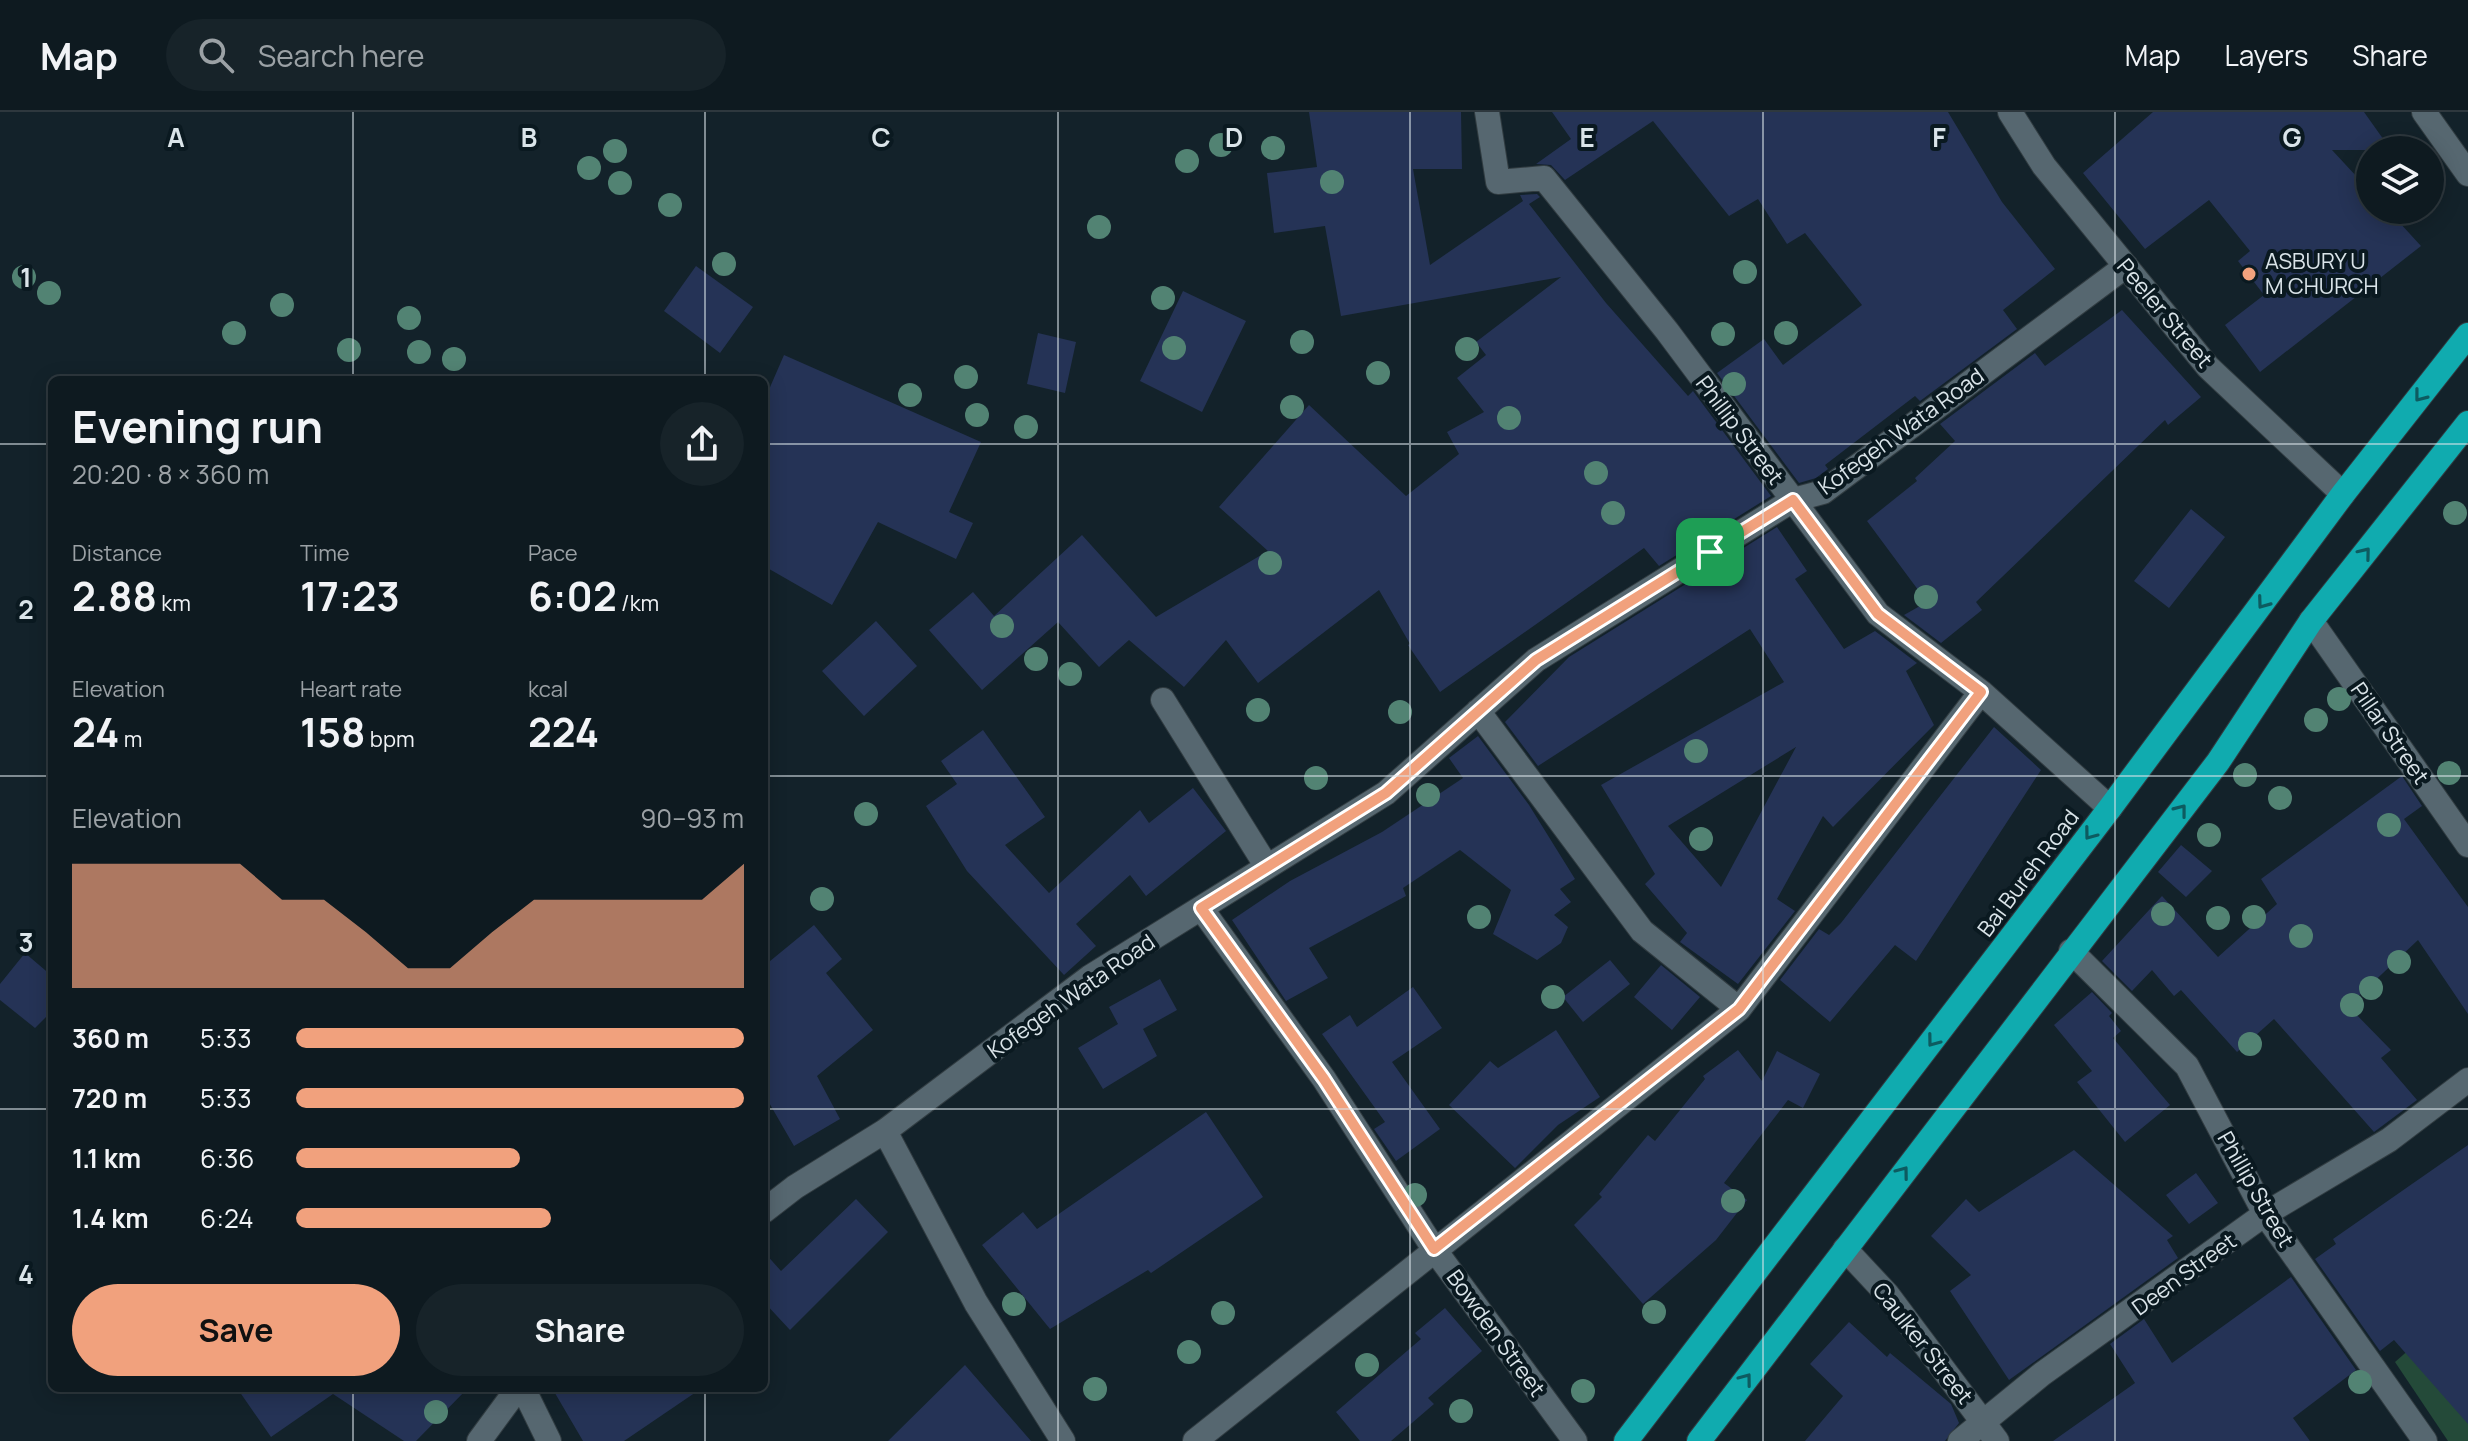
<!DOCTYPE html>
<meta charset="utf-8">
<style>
body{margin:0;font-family:Manrope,sans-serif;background:#172329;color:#f1f3f6;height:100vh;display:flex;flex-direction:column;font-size:30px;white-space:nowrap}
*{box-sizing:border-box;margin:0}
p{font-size:26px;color:#9ba1a5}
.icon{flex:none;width:44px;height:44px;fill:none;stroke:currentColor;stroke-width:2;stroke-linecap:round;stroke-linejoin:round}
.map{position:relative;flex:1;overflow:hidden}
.side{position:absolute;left:48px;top:264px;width:720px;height:1016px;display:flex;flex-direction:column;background:#0e1a20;border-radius:12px;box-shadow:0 4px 20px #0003,0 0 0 2px #2e383e}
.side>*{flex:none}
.fabs{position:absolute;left:2356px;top:24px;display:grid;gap:16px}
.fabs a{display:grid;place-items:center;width:88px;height:88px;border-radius:50%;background:#0e1a20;box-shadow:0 4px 20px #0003,0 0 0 2px #2e383e;font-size:40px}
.pin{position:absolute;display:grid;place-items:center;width:68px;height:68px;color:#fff;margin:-34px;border-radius:16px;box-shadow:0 4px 12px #0006}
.round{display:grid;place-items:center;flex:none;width:84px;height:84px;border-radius:42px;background:#172329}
.overview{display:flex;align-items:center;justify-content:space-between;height:136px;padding:0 24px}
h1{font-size:44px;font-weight:700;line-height:60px}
.stats{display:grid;grid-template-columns:repeat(3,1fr);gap:12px;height:136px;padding:8px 24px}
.stats div{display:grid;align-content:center}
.stats b{font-size:40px;font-weight:700}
.stats small{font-size:22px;font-weight:400}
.stats p{font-size:22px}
.chart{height:224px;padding:16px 24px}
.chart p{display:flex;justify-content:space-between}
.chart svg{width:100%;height:144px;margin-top:8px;fill:#f1a17d;opacity:.7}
.primary-button{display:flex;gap:16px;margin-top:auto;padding:16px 24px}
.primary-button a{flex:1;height:92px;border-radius:48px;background:#f1a17d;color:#111;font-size:32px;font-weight:700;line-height:92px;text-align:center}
.primary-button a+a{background:#172329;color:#f1f3f6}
ul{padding:0 24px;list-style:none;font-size:26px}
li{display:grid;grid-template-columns:128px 96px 1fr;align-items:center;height:60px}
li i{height:20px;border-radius:10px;background:#f1a17d}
header{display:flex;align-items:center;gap:48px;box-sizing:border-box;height:112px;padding:0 40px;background:#0e1a20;border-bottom:2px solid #2e383e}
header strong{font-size:38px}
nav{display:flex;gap:44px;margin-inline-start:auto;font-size:28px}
.search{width:560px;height:72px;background:#172329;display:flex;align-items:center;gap:20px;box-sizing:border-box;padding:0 28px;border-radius:44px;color:#9ba1a5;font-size:30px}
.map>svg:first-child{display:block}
.green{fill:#244a39}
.building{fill:#253356;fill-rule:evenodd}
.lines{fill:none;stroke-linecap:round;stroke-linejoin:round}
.street-casing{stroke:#313c41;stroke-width:26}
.highway-casing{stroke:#313c41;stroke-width:26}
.street{stroke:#566770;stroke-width:24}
.highway{stroke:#10abaf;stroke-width:24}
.tree{fill:#528373}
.oneway{stroke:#0d5b60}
.route-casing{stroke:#fff;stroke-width:16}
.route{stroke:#f1a17d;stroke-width:10}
.grid{fill:none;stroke:#dae4e9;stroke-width:2;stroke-opacity:0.55}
.poi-dot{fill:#f1a17d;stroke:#0a1920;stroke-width:3}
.labels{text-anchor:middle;stroke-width:8;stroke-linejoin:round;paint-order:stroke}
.poi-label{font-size:22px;fill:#dae4e9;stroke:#0a1920;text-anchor:start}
.street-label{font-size:22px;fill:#dae4e9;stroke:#0a1920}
.grid-label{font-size:26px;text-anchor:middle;font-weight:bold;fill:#dae4e9;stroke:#0a1920;stroke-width:8;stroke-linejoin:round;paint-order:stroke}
</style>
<header>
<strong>Map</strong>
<div class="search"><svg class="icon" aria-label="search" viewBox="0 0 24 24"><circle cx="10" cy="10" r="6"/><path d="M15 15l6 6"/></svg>Search here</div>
<nav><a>Map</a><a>Layers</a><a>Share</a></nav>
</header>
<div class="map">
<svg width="2468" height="1329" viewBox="0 0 2468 1329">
<rect width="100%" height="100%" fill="#13222a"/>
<path class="green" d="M2468 1186V1329H2448L2395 1250Z"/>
<path class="building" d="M1309 0H1461L1462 57H1413L1430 153 1523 89 1520 83 1537 82 1540 85 1529 92 1606 191 1688 284 1693 279 1771 384 1659 454 1644 436 1440 580 1408 533 1410 532 1379 478 1258 571 1226 528 1184 575 1129 528 1099 555 1058 510 982 578 929 518 973 480 994 504 1082 423 1156 505 1268 439 1219 395 1309 293 1406 384 1459 342 1447 320 1484 300 1457 266 1486 243 1476 230 1561 165 1341 204 1325 114 1274 121 1267 61 1317 55Z
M1552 0H1948L2002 90 2055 157 2003 198 2017 217 1920 289 1915 284 1825 353 1828 357 1816 366 1799 371 1717 261 1764 227 1783 253 1862 193 1805 121 1787 132 1758 87 1729 104 1653 9 1565 68 1551 53 1536 52 1571 27Z
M2153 0H2364L2391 38H2332L2370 79V98H2388L2421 134 2260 260 2225 213 2264 183 2238 149 2250 139 2209 88 2145 137 2083 61Z
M696 154 753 195 720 241 664 199Z
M1183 179 1246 209 1202 300 1140 269Z
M2122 198 2201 285 2168 313 2165 308 1976 490 1982 498 1941 531 1904 503 1927 490 1867 409 1917 369 1915 366 1955 329 1940 312 2035 241 2045 254Z
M1038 221 1076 230 1065 281 1027 272Z
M784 243 981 330 949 400 973 411 956 447 878 410 832 493 764 454V289Z
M2191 397 2225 425 2169 496 2134 469Z
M1777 415 1807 459 1795 467 1844 537 1875 519 1917 551 1906 559 1934 613 1833 715 1823 704 1777 787 1795 799 1738 872 1680 830 1687 821 1645 772 1655 762 1601 673 1784 570 1750 517 1538 654 1505 610 1569 545ZM1796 635 1721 775 1668 714Z
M876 509 917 554 864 604 822 559Z
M1994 615 2041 658 1916 849 1895 833 1830 910 1780 868 1819 817 1829 823 1841 811Z
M983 618 1045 705 1005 733 1049 781 1140 698 1149 711 1193 676 1226 719 1146 784 1130 763 1076 812 1096 834 1064 863 967 759 926 694 957 672 941 649Z
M1478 624 1529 693 1575 767 1560 777 1571 790 1554 803 1568 815 1561 831 1537 848 1493 822 1511 778 1460 738 1403 776 1406 784 1309 836 1328 866 1286 889 1232 808 1290 769 1382 720 1463 666 1449 646Z
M2402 664 2422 694 2404 707 2468 795V902L2418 828 2348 894 2391 938 2381 946 2417 988 2374 1020 2274 907 2237 940 2181 878 2174 884 2152 858 2132 879 2102 849 2162 784 2218 845 2277 792 2261 767Z
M2181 733 2212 759 2186 785 2158 760Z
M814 813 842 847 826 861 873 918 817 964 840 1007 794 1034 764 982V854Z
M25 841 52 864V899L35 916 0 888V872Z
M1610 848 1630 872 1583 910 1563 885Z
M1661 853 1700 885 1672 918 1634 885Z
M1160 867 1177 898 1143 917 1157 944 1103 977 1078 936 1118 912 1109 895Z
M1413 875 1442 916 1392 950 1440 1017 1396 1049 1374 1017 1385 1010 1322 922 1350 903 1357 915Z
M2092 880 2112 901 2109 904 2121 919 2113 926 2170 993 2125 1030 2077 970 2092 959 2054 913Z
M1556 918 1600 985 1558 1013 1515 1056 1449 993 1490 949 1498 956Z
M1738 938 1762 969 1777 939 1820 962 1803 996 1788 988 1724 1071 1747 1088 1716 1128 1643 1192 1574 1113 1602 1085 1599 1082 1648 1023 1655 1029 1705 967 1703 964Z
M1206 1000 1263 1085 1151 1161 1148 1158 1050 1217 982 1133 1023 1100 1037 1117Z
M2468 1033V1312L2394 1228 2380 1239 2315 1147 2336 1132 2333 1127Z
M2074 1038 2173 1124 2167 1128 2178 1146 2009 1268 1950 1179 1971 1163 1931 1124 1966 1087 1979 1100Z
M2196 1061 2218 1091 2189 1112 2166 1083Z
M856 1087 888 1120 790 1218 764 1190V1140L781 1159Z
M2291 1165 2356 1258 2293 1306 2310 1329H2053L2135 1271 2110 1232 2144 1207 2172 1251Z
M1445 1196 1482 1239 1428 1286 1434 1292 1391 1329H1360L1336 1300 1421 1227 1415 1221Z
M1849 1210 1887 1245 1890 1241 1951 1292 1959 1311 1945 1329H1805L1843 1284 1810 1252Z
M965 1253 1031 1329H888Z
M237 1276H468L416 1329H404L333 1282 271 1325Z
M552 1276H702L624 1329H583Z"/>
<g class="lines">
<g class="street-casing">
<path id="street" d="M1487 0 1498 70 1544 66 1667 219 1878 502 1981 580 2110 696
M2010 0 2044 54 2208 255 2343 382
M2424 0 2468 62
M2311 509 2468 733
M1163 588 1267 755
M1478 599 1642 819 1739 897
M1201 796 1324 967 1434 1137 1575 1329
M2071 839 2187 954 2265 1102 2425 1329
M885 1019 976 1191 1063 1329
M764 1099 795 1075 885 1019 1090 865 1386 681 1536 548 1793 388 1823 380 2126 154
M1845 1137 1887 1182 1997 1329
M523 1276 549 1329
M479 1329 518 1276
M1195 1329 1739 897 1981 580
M1960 1329 2042 1262 2265 1102 2389 1028 2468 968"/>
</g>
<g class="highway-casing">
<path id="highway" d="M1626 1329 2110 696 2343 382 2468 223
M1699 1329 2218 650 2311 509 2468 311"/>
</g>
<use href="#street" class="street"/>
<use href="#highway" class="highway"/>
</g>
<g class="tree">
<circle cx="1221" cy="33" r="12"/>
<circle cx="1273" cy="36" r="12"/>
<circle cx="615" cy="39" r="12"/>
<circle cx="1187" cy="49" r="12"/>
<circle cx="589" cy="56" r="12"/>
<circle cx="1332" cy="70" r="12"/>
<circle cx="620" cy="71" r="12"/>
<circle cx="670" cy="93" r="12"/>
<circle cx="1099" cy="115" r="12"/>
<circle cx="724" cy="152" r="12"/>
<circle cx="1745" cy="160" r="12"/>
<circle cx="24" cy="165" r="12"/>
<circle cx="49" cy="181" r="12"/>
<circle cx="1163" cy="186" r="12"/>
<circle cx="282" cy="193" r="12"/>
<circle cx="409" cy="206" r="12"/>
<circle cx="234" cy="221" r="12"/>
<circle cx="1786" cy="221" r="12"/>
<circle cx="1723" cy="222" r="12"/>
<circle cx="1302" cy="230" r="12"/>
<circle cx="1174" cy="236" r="12"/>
<circle cx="1467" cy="237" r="12"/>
<circle cx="349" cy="238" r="12"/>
<circle cx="419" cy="240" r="12"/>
<circle cx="454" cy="247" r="12"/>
<circle cx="1378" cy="261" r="12"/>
<circle cx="966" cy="265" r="12"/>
<circle cx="1734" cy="272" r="12"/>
<circle cx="910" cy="283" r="12"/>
<circle cx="1292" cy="295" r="12"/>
<circle cx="977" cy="303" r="12"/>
<circle cx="1509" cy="306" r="12"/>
<circle cx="1026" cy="315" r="12"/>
<circle cx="1596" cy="361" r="12"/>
<circle cx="1613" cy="401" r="12"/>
<circle cx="2455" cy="401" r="12"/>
<circle cx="1270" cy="451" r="12"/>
<circle cx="1926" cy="485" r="12"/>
<circle cx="1002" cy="514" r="12"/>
<circle cx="1036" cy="547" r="12"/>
<circle cx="1070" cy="562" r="12"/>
<circle cx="2339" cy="587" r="12"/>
<circle cx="1258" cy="598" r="12"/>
<circle cx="1400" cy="600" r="12"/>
<circle cx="2316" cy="608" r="12"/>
<circle cx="1696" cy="639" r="12"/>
<circle cx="2449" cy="661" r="12"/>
<circle cx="2245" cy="663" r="12"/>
<circle cx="1316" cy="666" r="12"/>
<circle cx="1428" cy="683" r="12"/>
<circle cx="2280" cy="686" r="12"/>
<circle cx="866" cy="702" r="12"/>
<circle cx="2389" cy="713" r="12"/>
<circle cx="2209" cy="723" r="12"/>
<circle cx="1701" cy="727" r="12"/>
<circle cx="822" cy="787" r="12"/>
<circle cx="2163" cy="802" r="12"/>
<circle cx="1479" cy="805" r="12"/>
<circle cx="2254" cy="805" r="12"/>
<circle cx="2218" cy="806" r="12"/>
<circle cx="2301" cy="824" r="12"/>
<circle cx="2399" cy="850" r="12"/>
<circle cx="2371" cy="876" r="12"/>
<circle cx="1553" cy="885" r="12"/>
<circle cx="2352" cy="893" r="12"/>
<circle cx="2250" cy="932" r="12"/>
<circle cx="1415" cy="1083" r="12"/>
<circle cx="1733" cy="1089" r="12"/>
<circle cx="1014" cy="1192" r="12"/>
<circle cx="1654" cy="1200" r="12"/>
<circle cx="1223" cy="1201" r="12"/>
<circle cx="1189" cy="1240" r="12"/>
<circle cx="1367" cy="1253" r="12"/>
<circle cx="2360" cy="1270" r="12"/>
<circle cx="1095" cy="1277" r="12"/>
<circle cx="1583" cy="1279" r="12"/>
<circle cx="1461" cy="1299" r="12"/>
<circle cx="436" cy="1300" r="12"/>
</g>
<defs><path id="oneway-chevron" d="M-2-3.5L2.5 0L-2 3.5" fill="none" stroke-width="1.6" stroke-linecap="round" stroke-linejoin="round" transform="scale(2)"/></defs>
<g class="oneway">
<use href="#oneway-chevron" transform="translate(2420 284) rotate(128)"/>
<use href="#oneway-chevron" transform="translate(2365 441) rotate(-51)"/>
<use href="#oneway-chevron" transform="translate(2263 491) rotate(126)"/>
<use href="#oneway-chevron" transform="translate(2181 698) rotate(-52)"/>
<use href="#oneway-chevron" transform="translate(2090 722) rotate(127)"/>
<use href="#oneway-chevron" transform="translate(1933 929) rotate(127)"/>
<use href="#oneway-chevron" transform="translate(1903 1060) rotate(-53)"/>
<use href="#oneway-chevron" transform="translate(1746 1267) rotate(-53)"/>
</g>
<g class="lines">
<g class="route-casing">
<path id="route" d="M1793 388 1878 502 1981 580 1739 897 1434 1137 1324 967 1201 796 1386 681 1536 548Z"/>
</g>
<use href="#route" class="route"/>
</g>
<path class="grid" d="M353 0V268M705 0V268M1058 0V1329M1410 0V1329M1763 0V1329M2115 0V1329M0 332H52M764 332H2468M0 664H52M764 664H2468M0 997H52M764 997H2468M353 1276V1329M705 1276V1329"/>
<circle class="poi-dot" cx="2249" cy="162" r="8"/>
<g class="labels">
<g class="poi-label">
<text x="2265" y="157">ASBURY U<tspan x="2265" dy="25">M CHURCH</tspan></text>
</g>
<g class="street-label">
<text transform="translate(2165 201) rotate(50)" y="8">Peeler Street</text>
<text transform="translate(1740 318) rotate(53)" y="8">Phillip Street</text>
<text transform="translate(1901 319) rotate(-36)" y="8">Kofegeh Wata Road</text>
<text transform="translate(2390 621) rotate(55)" y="8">Pillar Street</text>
<text transform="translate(2028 761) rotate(-53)" y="8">Bai Bureh Road</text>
<text transform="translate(1071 884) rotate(-35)" y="8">Kofegeh Wata Road</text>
<text transform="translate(2256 1077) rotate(60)" y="8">Phillip Street</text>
<text transform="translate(2184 1162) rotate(-36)" y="8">Deen Street</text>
<text transform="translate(1496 1221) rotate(54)" y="8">Bowden Street</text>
<text transform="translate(1923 1231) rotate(52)" y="8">Caulker Street</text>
</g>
</g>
<g class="grid-label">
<text x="176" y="35">A</text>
<text x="529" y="35">B</text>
<text x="881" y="35">C</text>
<text x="1234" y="35">D</text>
<text x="1587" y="35">E</text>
<text x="1939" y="35">F</text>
<text x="2292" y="35">G</text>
<text x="26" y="175">1</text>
<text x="26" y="507">2</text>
<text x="26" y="840">3</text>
<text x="26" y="1172">4</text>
</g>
</svg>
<div class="fabs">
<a><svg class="icon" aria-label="layers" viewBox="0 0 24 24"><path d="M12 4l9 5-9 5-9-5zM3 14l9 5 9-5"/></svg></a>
</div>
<div class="pin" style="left:1710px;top:440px;background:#1e9e55"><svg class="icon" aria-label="arrive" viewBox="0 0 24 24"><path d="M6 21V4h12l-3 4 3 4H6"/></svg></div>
<section class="side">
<div class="overview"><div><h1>Evening run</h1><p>20:20 · 8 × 360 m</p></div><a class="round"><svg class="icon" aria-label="share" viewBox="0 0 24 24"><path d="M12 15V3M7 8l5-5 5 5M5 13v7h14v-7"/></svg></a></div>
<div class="stats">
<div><p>Distance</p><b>2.88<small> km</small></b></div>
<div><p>Time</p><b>17:23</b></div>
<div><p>Pace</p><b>6:02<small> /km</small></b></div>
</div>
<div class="stats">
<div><p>Elevation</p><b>24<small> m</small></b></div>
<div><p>Heart rate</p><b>158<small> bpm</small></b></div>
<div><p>kcal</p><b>224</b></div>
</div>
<div class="chart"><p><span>Elevation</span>90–93 m</p>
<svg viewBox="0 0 160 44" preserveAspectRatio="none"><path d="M0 44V6L10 6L20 6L30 6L40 6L50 17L60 17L70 27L80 38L90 38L100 27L110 17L120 17L130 17L140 17L150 17L160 6V44z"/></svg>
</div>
<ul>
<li><b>360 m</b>5:33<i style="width:100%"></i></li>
<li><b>720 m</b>5:33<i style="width:100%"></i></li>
<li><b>1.1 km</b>6:36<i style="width:50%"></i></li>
<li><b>1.4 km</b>6:24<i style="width:57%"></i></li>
</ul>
<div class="primary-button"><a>Save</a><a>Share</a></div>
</section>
</div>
